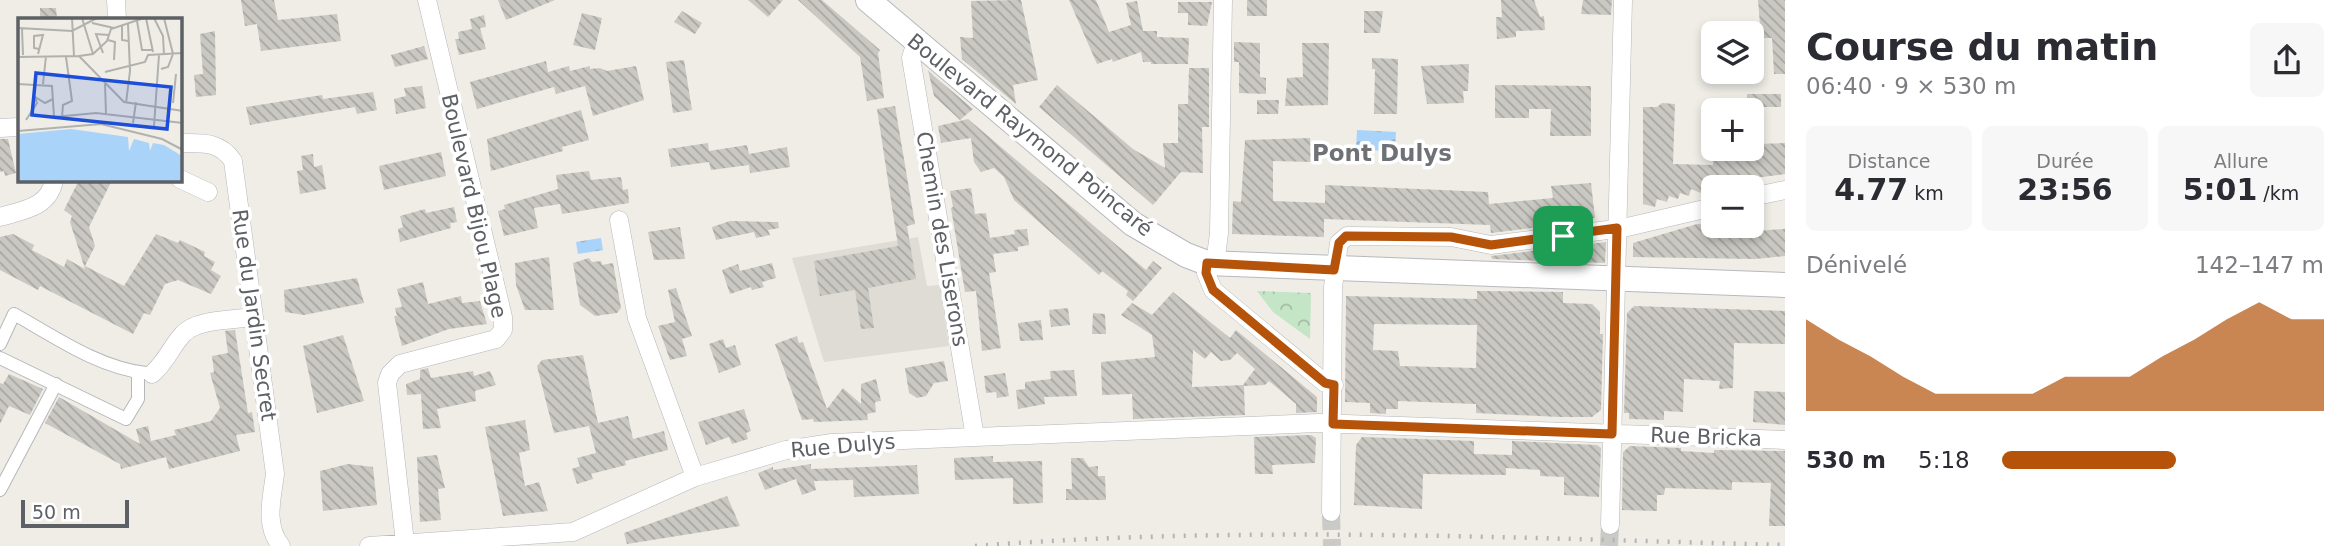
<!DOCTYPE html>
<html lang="fr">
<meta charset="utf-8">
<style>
body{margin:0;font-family:"DejaVu Sans",sans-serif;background:#f7f7f7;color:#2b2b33;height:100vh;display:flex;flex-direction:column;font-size:26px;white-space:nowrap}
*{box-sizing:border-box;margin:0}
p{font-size:23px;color:#7c7c81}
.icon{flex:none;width:38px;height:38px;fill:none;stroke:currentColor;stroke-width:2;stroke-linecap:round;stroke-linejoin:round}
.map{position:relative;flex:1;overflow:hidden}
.panel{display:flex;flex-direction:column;background:#fff;width:560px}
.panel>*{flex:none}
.fabs{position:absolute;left:1701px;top:21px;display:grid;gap:14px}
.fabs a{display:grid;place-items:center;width:63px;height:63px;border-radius:10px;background:#fff;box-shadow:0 4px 10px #0003;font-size:35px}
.scale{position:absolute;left:21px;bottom:18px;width:108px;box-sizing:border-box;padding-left:7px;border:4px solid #5d6065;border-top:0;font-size:19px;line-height:24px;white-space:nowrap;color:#5d6065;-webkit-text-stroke:5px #fff;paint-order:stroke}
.pin{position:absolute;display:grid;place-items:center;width:60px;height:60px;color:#fff;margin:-30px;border-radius:14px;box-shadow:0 4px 10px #0006}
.round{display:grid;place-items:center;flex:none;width:74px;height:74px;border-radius:10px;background:#f7f7f7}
.head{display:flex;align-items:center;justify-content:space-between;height:119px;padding:0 21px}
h1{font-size:38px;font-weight:700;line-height:52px}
.stats{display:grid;grid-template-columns:repeat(3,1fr);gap:10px;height:119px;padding:7px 21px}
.stats div{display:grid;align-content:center;border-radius:10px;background:#f7f7f7;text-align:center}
.stats b{font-size:30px;font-weight:700}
.stats small{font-size:19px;font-weight:400}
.stats p{font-size:19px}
.chart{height:196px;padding:14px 21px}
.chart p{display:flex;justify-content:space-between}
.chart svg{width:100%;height:126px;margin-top:7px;fill:#b45309;opacity:.7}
ul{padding:0 21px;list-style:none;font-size:23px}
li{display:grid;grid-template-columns:112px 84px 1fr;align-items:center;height:52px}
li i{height:18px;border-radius:9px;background:#b45309}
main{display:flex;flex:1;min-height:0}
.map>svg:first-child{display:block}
.education{fill:#dedcd4}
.park{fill:url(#park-crowns)}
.water{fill:url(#water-ripples)}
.building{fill:url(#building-back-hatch);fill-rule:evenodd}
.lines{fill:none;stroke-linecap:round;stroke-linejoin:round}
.minor-tunnel{stroke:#cacac6;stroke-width:18;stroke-dasharray:18 9;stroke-linecap:butt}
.pedestrian-casing{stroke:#b6b7bb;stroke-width:14}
.minor-casing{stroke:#b6b7bb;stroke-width:19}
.secondary-casing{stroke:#b7b9be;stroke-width:26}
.pedestrian{stroke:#fff;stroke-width:12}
.minor{stroke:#fff;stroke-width:18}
.secondary{stroke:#fff;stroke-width:24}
.rail{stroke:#b4b4b5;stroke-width:4.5;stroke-dasharray:2 9;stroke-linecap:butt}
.route-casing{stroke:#fff;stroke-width:14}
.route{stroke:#b45309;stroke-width:9}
.labels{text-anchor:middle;stroke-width:7;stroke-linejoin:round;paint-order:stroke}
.street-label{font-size:21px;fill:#5d6065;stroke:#fff}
.neighbourhood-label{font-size:23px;font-weight:bold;fill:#6e7277;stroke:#fff}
.inset-road{fill:none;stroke:#b1b1ae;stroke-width:2}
.view{fill:#1d4ed8;fill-opacity:0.15;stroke:#1d4ed8;stroke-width:3.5}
.inset-edge{fill:none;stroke:#5d6065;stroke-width:3.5}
</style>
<main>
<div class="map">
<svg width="1785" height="546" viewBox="0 0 1785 546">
<defs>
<pattern id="park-crowns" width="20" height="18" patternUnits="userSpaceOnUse" patternTransform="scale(1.75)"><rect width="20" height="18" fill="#c4e5c6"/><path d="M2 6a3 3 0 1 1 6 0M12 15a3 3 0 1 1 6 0" fill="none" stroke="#a2bda4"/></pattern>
<pattern id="water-ripples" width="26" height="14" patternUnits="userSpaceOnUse" patternTransform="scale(1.75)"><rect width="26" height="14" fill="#aad3fa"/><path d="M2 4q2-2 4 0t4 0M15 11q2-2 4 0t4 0" fill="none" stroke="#8eafce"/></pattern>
<pattern id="building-back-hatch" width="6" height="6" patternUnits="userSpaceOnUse" patternTransform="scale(1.75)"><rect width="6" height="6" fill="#cac8c2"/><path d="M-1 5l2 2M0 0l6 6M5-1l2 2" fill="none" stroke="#a7a6a1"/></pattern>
</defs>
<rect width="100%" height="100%" fill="#efede6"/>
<path class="education" d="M918 237 927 286 940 285 949 346 824 362 792 258Z"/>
<path class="park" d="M1257 291 1311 293 1310 339 1273 312Z"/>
<path class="water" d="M1357 130 1396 132 1395 151 1356 150Z
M601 238 603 250 578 254 576 242Z"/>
<path class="building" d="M241 0H274L278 20 337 14 341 41 261 51 257 24 245 26Z
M498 0H555L506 20Z
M748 0H783L768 17Z
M798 0H822L880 50 878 53 884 98 867 101 860 57Z
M1021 0 1038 80 1013 85 1016 104 962 59 960 37 973 38 971 1Z
M1069 0H1096L1109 32 1131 25 1126 3 1137 1 1143 31H1157V37L1189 38 1188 64H1151V62H1143L1141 52 1113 62 1112 59 1097 64Z
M1247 0H1267V16H1247Z
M1501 0H1534L1540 17 1544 16 1545 30 1516 31V37L1497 39 1496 17H1502Z
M1583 0H1612L1611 15 1581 14Z
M1758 0H1785V74H1774L1772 38H1761Z
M1178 2H1212L1207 26 1188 25V13H1178Z
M40 8H56L57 19H40Z
M682 11 702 23 695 34 674 22Z
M1364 11H1383L1380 33H1364Z
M582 13 602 18 595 50 573 45Z
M484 15 486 27 480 28 486 49 459 55 455 39H459L458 32 472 29 470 19Z
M215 31 216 95 196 97 194 75 203 74 200 34Z
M1234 42 1260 43V77L1266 78V94L1239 93V62H1234Z
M1302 43H1329L1328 105 1285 106 1287 78 1303 77Z
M424 46 428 59 395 67 391 55Z
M1372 58 1398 59 1397 114H1374L1375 69H1372Z
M684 60 692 110 673 113 666 62Z
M546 61 548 72 569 66 570 71 590 66V69L600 68 607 71 636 66 644 100 593 116 585 86 556 94 554 87 477 109 470 82Z
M1469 64 1468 91H1463L1464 103 1427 104 1421 66Z
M1189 68H1209V127H1202L1203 173 1181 172 1153 205 1039 107 1057 85 1133 149 1165 168 1163 143H1178V104H1188Z
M928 70 934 76 973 109 960 120 934 96Z
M1495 85 1591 86V136H1550L1551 109H1529V118H1495Z
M422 86 426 108 396 114 394 99 406 96 404 88Z
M373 92 377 110 357 114 355 107 250 125 246 107 322 95 323 99Z
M1747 94H1781V107H1747Z
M1257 100H1279L1278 114H1257Z
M1662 103 1675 104 1673 164 1713 165V154L1752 149 1758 144 1785 143V174L1722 182 1713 184V189L1703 186 1701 193 1691 189 1689 196 1680 193 1678 199 1669 196 1667 202 1657 199 1655 207 1643 204V107H1657Z
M895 106 915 224 907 226 916 279 868 288 874 328 861 329 855 290 820 296 814 261 898 246 877 109Z
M581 110 589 140 562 147 563 151 491 171 487 139Z
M968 119 1146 270 1153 261 1162 268 1133 301 1126 295 1128 291 1102 271 1099 275 1014 200 1004 177 994 168 981 172 974 162 971 138 941 143 938 126Z
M1310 138 1311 162 1273 161V201L1325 203V185L1488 192 1489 204 1553 198 1551 186 1591 183 1595 218 1539 223V227L1491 233 1490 225 1324 219V237L1232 234 1233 201 1241 202 1245 140Z
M0 139H8L16 173 5 176 4 171 0 172Z
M708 143 709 151 747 145 749 154 787 147 790 167 750 173 749 165 711 170 709 162 671 167 668 149Z
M441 152 446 176 384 190 379 166Z
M313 154 314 167 322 165 326 189 300 194 297 171 303 170 301 156Z
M589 171 591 180 621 177 623 190 628 189 629 203 562 214 560 204 534 208 538 228 504 236 498 211 505 209 504 205 558 189 556 175Z
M79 180H112L89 227 95 246 85 266 124 286 156 234 178 243 180 240 205 252 204 256 215 262 211 270 221 276 211 294 178 280 165 284 150 315 144 313 133 334 40 286 38 290 0 270V237L13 234 34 245 32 250 64 267 67 259 85 269 70 222 72 216 64 210Z
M971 188 975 214 986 213 990 238 1015 234 1014 230 1027 229 1029 245 1018 247V251L993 254 996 272 989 273 1001 348 982 351 976 291 965 292 951 208 953 207 950 191Z
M454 207 457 222 450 223 451 228 400 242 398 229 403 227 400 216 425 209 426 213Z
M730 221 778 222 779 228 768 230 770 235 756 238 754 232 716 240 712 227Z
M1697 224 1754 226V231L1785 229V256L1755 259 1633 257V243Z
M680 227 685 259 654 260 648 232Z
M1606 242 1605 263 1492 259 1491 256Z
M549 257 554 310H525L516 285 515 263Z
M589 258 592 262 601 261 602 265 613 263 621 308 617 313 595 316 580 305 573 263Z
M772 263 776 278 762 282 764 287 752 290 751 287 730 294 722 270 738 264 740 271Z
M357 278 364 303 304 315 285 312 284 290Z
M423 282 428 304 461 296 462 303 480 301 487 324 449 329 402 346 394 316H397L395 308 402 307 397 289Z
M676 288 692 336 682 339 687 356 670 360 658 326 675 322 668 290Z
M1477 291 1563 292V303L1592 304 1600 312V334H1603L1601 410 1592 417H1560L1476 413V404L1398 401V409H1386V414L1370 413V403L1345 402 1346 296 1477 299ZM1374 324 1477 325 1476 368 1400 366 1398 351 1373 350Z
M1173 292 1230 338 1236 330 1317 397V412L1296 413V404L1269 381 1265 385 1244 386 1245 415 1133 419 1132 394 1102 395 1101 362 1155 357 1152 335 1121 315 1132 303 1152 315ZM1193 350 1205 359 1211 352 1221 361 1230 360 1237 353 1255 369 1243 385 1192 387Z
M1634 306 1785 311V344L1734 343 1733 388 1719 389 1720 381 1684 379 1683 412 1664 411V420L1629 419V413H1624L1627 313Z
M1068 308 1070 325 1051 327 1049 310Z
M1093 313 1105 314 1106 334H1092Z
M1041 320 1043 340 1020 341 1018 323Z
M235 330 248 413 252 412 255 432 236 435 240 451 169 469 166 457 121 469 120 464 45 423 59 397 140 444 136 429 148 426 151 441 176 435 174 430 211 421 220 408 210 373 214 372 212 356 228 353 225 331Z
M343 335 364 401 317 413 303 346Z
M797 336 799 343 803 342 827 409 843 388 861 404V384L876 379 881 401 875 402 876 412 867 414 868 420 814 422 813 419 802 420 775 344Z
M723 339 726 348 735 345 741 365 719 373 709 344Z
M583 355 598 423 628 416 633 439 664 431 668 450 625 461 626 465 591 474 593 479 577 484 572 469 580 466 577 458 596 453 589 426 554 433 537 366 542 360Z
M944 361 948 381 934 383 926 396 917 398 909 393 905 368Z
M428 368 431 378 473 371 474 376 490 371 496 385 475 391 476 401 437 409 441 428 423 429 421 394 407 395 406 384 420 379V370Z
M1074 370 1077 396 1044 397 1045 404 1018 409 1016 390 1025 389V382L1051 379 1050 371Z
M1005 373 1009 396 997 398 996 392 986 393 984 376Z
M9 374 43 389 30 415 9 406 0 424V383L3 384Z
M1754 391 1785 392V425L1753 422Z
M744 409 751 431 746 433 748 439 732 444 729 437 706 445 698 422Z
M525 420 530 450 519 453 525 486 539 482 548 511 503 516 485 427Z
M1311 435 1316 438 1315 463 1272 465 1273 474H1255L1254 437Z
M1362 437 1474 441V454L1512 455V441L1597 445 1601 448 1599 497 1564 495V477L1540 476V470L1506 468V475L1423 474 1422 509 1354 505 1356 445Z
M1630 446 1681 448V451L1714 453V450L1785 451V526H1769L1771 483 1732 482V490L1665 488 1664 495H1657V511L1622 510 1623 452Z
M437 455 445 488 438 489 441 520 420 522 417 457Z
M993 456V462L1042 461 1043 503 1013 504V478L955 480 954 458Z
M1071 458H1083L1089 467 1098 466V476H1105L1106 500H1066V489H1072Z
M348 464 373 467 377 505 323 511 320 471Z
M811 464V469L917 465 919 494 854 497 853 480 814 481 816 490 802 495 796 479 765 490 758 473 773 467V470Z
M727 496 740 526 627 544 624 533Z"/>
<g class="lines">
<path class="minor-tunnel" d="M1331 512 1332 546
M1609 546 1610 525"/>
<g class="pedestrian-casing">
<path id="pedestrian" d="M0 344 14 314C55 337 99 368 146 373
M0 358 126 419 138 399V372
M0 490 56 384"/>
</g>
<g class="minor-casing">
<path id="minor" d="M116 0 117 19
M916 42 911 58 975 437
M0 128 19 127
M180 143C202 143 220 141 233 161L275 474C272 498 264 525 281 546
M180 179 208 192
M1752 197 1785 190
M0 217C23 210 49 208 54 180
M619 220 637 318 695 477
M1207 263 1206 273 1213 290 1325 383 1334 385
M1215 264 1219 233 1223 0
M152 374C166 362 171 347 183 334 196 319 234 320 253 317
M1331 512 1333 287 1339 243 1347 236 1451 237 1491 245 1623 228 1713 207
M1610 525 1623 0
M405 543 387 383 390 374 400 364 496 339 503 330V317L427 0
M369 546 573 532 695 477 786 450 832 443 1318 423 1785 440"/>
</g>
<g class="secondary-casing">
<path id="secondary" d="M868 0 1133 224 1186 255 1207 263 1785 285"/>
</g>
<use href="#pedestrian" class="pedestrian"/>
<use href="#minor" class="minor"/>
<use href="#secondary" class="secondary"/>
<path class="rail" d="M975 546C1245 525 1515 538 1785 545"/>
</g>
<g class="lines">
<g class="route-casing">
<path id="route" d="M1617 228 1612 434 1333 424 1334 385 1325 383 1213 290 1206 273 1207 263 1334 270 1339 243 1346 236 1451 237 1491 245Z"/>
</g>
<use href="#route" class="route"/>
</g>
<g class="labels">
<g class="street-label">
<text transform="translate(1030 135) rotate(39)" y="7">Boulevard Raymond Poincaré</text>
<text transform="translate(474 206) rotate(77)" y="7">Boulevard Bijou Plage</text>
<text transform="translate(942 239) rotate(80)" y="7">Chemin des Liserons</text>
<text transform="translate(254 315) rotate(82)" y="7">Rue du Jardin Secret</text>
<text transform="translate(1706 437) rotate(2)" y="7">Rue Bricka</text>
<text transform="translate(843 446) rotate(-5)" y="7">Rue Dulys</text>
</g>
<g class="neighbourhood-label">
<text x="1382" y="161">Pont Dulys</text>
</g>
</g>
<g transform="translate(18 18)">
<rect width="164" height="164" fill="#efede6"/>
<path d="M53 111 110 119 111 133 116 121 131 125 132 133 135 125 146 127 164 138V164H0V116Z" fill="#aad3fa"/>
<path class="inset-road" d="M54 0 56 38M64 0 75 36M128 0 135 34M136 0 145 18 146 37M119 3 124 32H135M74 5 96 10M104 7V22L110 23M0 10 54 13 79 0M4 11 5 37M90 22 97 24 96 42M85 35 78 16 91 17M20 36 25 17 16 18V30L21 31M61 38 75 36 89 23 93 11 126 0M0 39 61 38 106 84 165 93M143 51 150 49 155 36 146 0M87 54 127 44 130 37 165 35M0 66 34 68 36 99M25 66 28 38M87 66 88 96M108 85 112 53 110 6M155 85 158 56M36 99 78 95 165 105M44 99 45 87 54 83 48 39M8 102 19 85 17 79 27 85 35 81M115 105 118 84M136 108 141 37M0 113 83 106 144 121 165 132"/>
<path class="view" d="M18 55 153 69 149 111 14 97Z"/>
<rect width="164" height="164" class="inset-edge"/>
</g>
</svg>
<div class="fabs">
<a><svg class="icon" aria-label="layers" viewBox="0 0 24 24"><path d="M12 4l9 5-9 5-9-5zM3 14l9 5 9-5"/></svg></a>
<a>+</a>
<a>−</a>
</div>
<div class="scale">50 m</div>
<div class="pin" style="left:1563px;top:236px;background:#1e9e55"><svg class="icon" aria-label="arrive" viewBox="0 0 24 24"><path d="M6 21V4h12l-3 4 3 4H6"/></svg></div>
</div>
<section class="panel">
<div class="head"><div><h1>Course du matin</h1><p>06:40 · 9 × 530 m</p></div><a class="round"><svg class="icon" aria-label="share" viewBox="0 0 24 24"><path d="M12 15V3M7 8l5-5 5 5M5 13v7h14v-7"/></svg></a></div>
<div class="stats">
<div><p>Distance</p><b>4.77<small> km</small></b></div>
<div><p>Durée</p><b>23:56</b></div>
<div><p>Allure</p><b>5:01<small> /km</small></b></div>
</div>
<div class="chart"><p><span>Dénivelé</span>142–147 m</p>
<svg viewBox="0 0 160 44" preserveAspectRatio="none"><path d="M0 44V12L10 19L20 25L30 32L40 38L50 38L60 38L70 38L80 32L90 32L100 32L110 25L120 19L130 12L140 6L150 12L160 12V44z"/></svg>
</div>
<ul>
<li><b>530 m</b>5:18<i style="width:54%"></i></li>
</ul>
</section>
</main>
